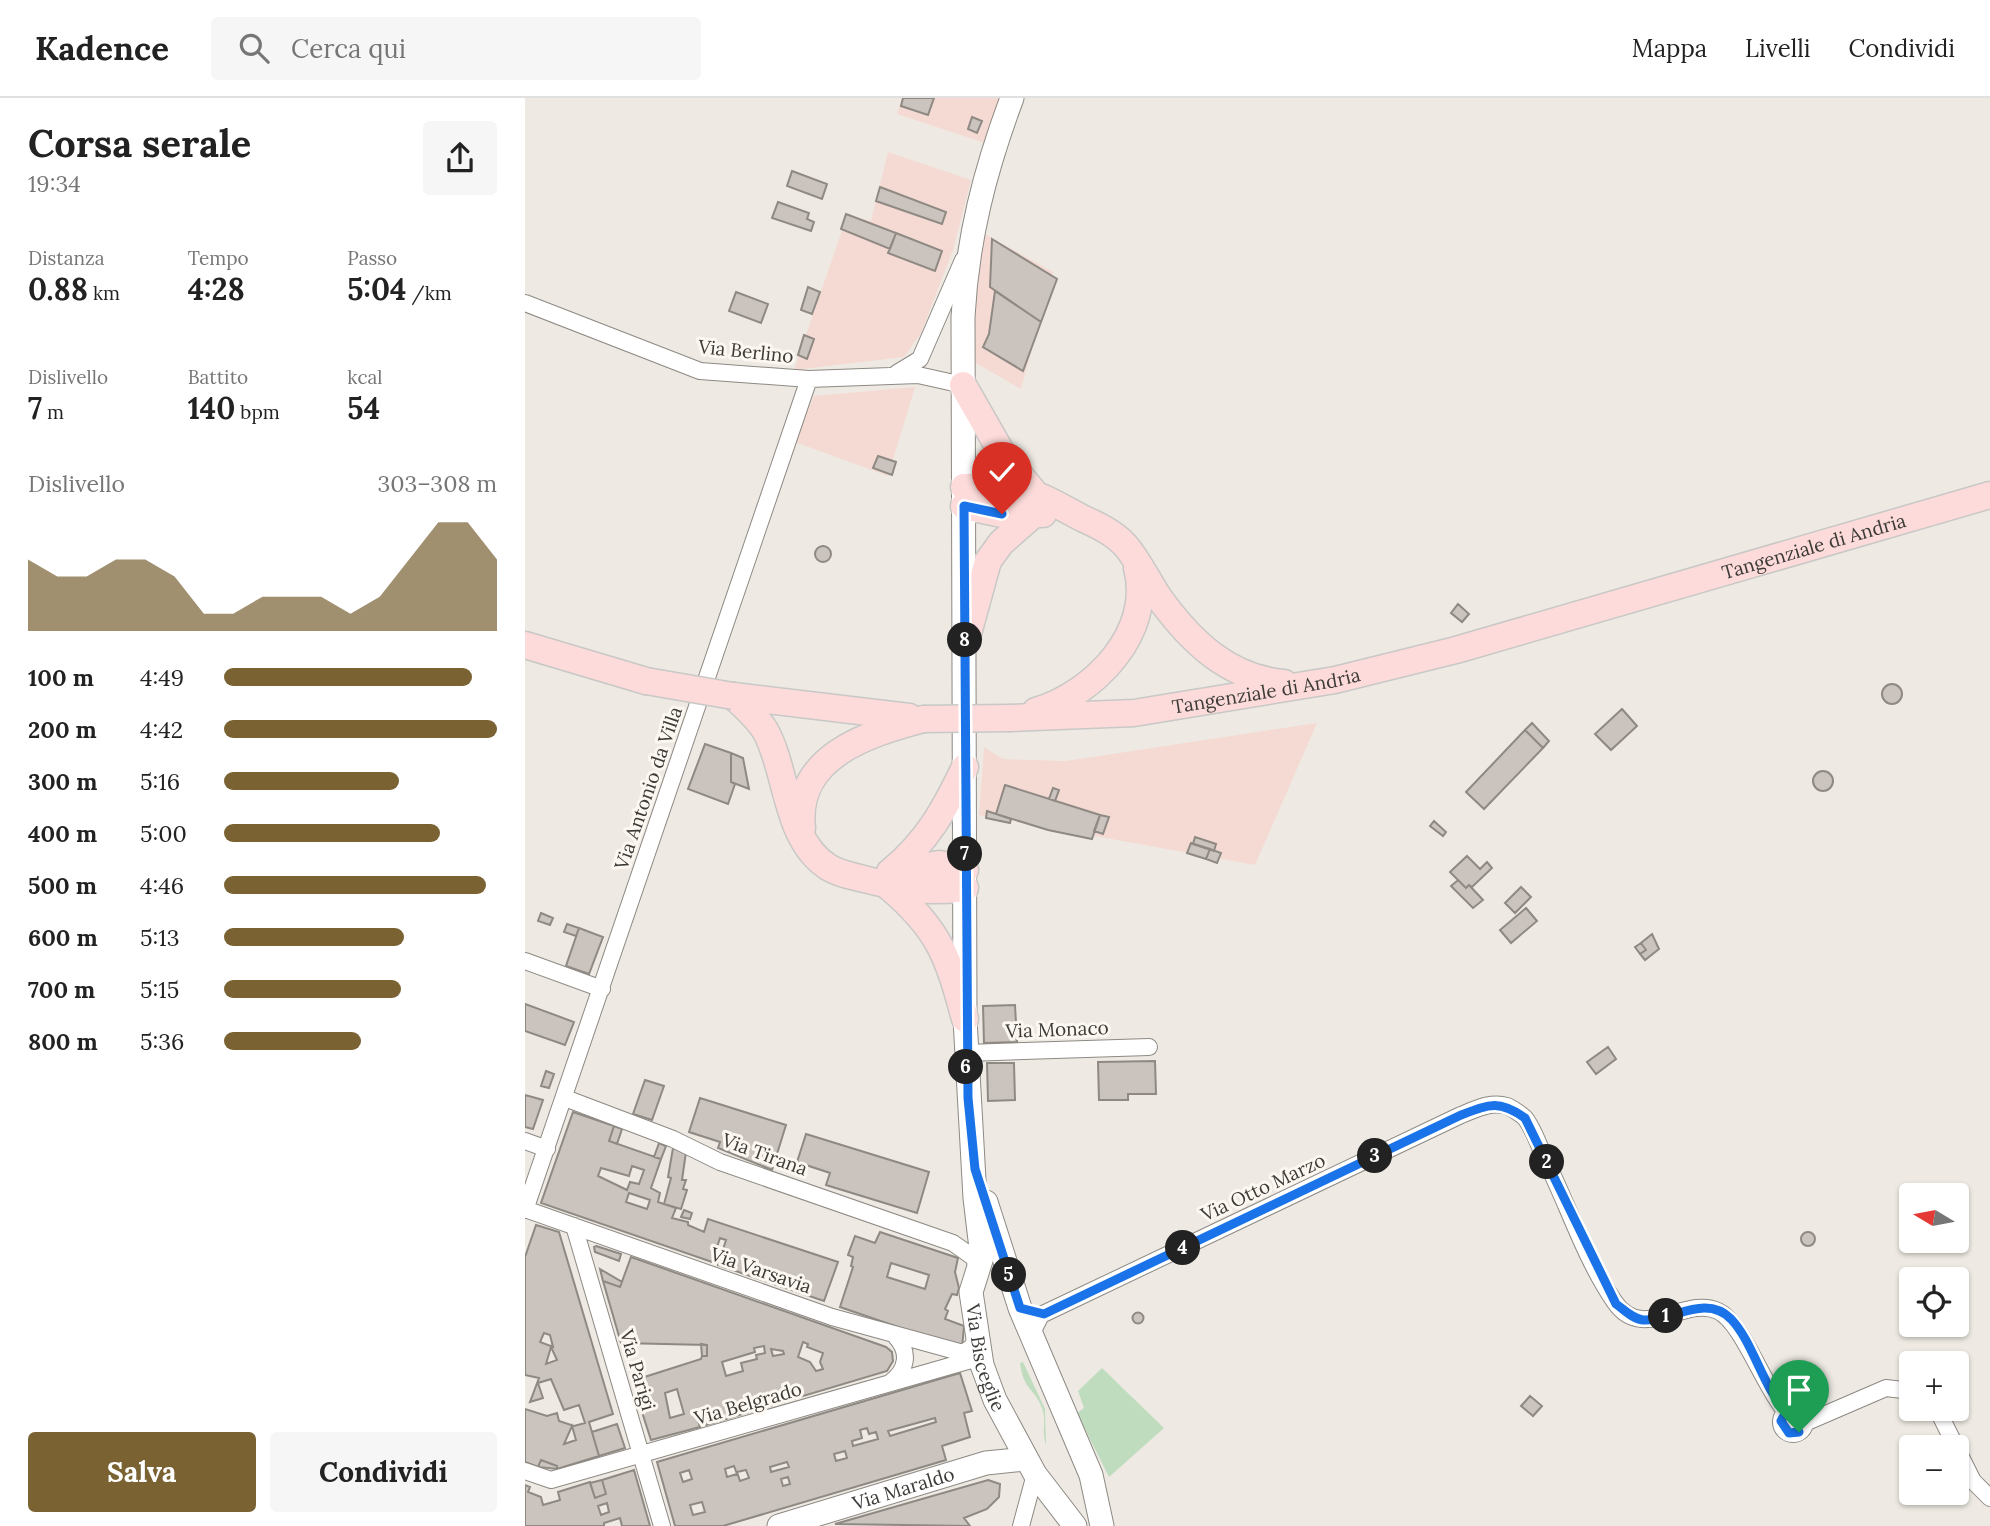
<!DOCTYPE html>
<html lang="it">
<meta charset="utf-8">
<style>
body{margin:0;font-family:Lora,serif;background:#f6f6f6;color:#222;height:100vh;display:flex;flex-direction:column;font-size:26px;white-space:nowrap}
*{box-sizing:border-box;margin:0}
p{font-size:23px;color:#767676}
.icon{flex:none;width:38px;height:38px;fill:none;stroke:currentColor;stroke-width:2;stroke-linecap:round;stroke-linejoin:round}
.map{position:relative;flex:1;overflow:hidden}
.drawer{display:flex;flex-direction:column;background:#fff;width:525px}
.drawer>*{flex:none}
.needle{width:46px;rotate:280deg}
.fabs{position:absolute;left:1374px;top:1085px;display:grid;gap:14px}
.fabs a{display:grid;place-items:center;width:70px;height:70px;border-radius:7px;background:#fff;box-shadow:0 2px 5px #0004;font-size:35px}
.pin{position:absolute;display:grid;place-items:center;width:60px;height:60px;color:#fff;margin:-72px -30px;border-radius:50% 50% 50% 0;rotate:-45deg;box-shadow:0 0 7px #0007}
.pin .icon{rotate:45deg}
.km{position:absolute;width:35px;height:35px;margin:-18px;border-radius:50%;background:#222;color:#fff;font-size:19px;line-height:35px;text-align:center}
.round{display:grid;place-items:center;flex:none;width:74px;height:74px;border-radius:7px;background:#f6f6f6}
.overview{display:flex;align-items:center;justify-content:space-between;height:119px;padding:0 28px}
h1{font-size:38px;font-weight:800;line-height:52px}
.figures{display:grid;grid-template-columns:repeat(3,1fr);gap:10px;height:119px;padding:7px 28px}
.figures div{display:grid;align-content:center}
.figures b{font-size:30px;font-weight:800}
.figures small{font-size:19px;font-weight:400}
.figures p{font-size:19px}
.chart{height:196px;padding:14px 28px}
.chart p{display:flex;justify-content:space-between}
.chart svg{width:100%;height:126px;margin-top:7px;fill:#7a6233;opacity:.7}
.button{display:flex;gap:14px;margin-top:auto;padding:14px 28px}
.button a{flex:1;height:80px;border-radius:7px;background:#7a6233;color:#fff;font-size:28px;font-weight:800;line-height:80px;text-align:center}
.button a+a{background:#f6f6f6;color:#222}
ul{padding:0 28px;list-style:none;font-size:23px}
li{display:grid;grid-template-columns:112px 84px 1fr;align-items:center;height:52px}
li i{height:18px;border-radius:9px;background:#7a6233}
header{display:flex;align-items:center;gap:42px;box-sizing:border-box;height:98px;padding:0 35px;background:#fff;border-bottom:2px solid #e0e0e0}
header strong{font-size:33px}
nav{display:flex;gap:38px;margin-inline-start:auto;font-size:24px}
.search{width:490px;height:63px;background:#f6f6f6;display:flex;align-items:center;gap:18px;box-sizing:border-box;padding:0 24px;border-radius:7px;color:#767676;font-size:26px}
main{display:flex;flex:1;min-height:0}
.map>svg:first-child{display:block}
.industrial{fill:#f4dad3}
.green{fill:#c0dcbe}
.building{fill:#cbc4be;stroke:#8f8984;stroke-width:2;fill-rule:evenodd}
.lines{fill:none;stroke-linecap:round;stroke-linejoin:round}
.street-casing{stroke:#8d8983;stroke-width:18}
.secondary-casing{stroke:#8d8983;stroke-width:25}
.primary-casing{stroke:#c8c8c7;stroke-width:29}
.street{stroke:#fff;stroke-width:16}
.secondary{stroke:#fff;stroke-width:23}
.primary{stroke:#fcdbda;stroke-width:26}
.primary-bridge-casing{stroke:#c8c8c7;stroke-width:29;stroke-linecap:butt}
.primary-bridge{stroke:#fcdbda;stroke-width:26}
.route-casing{stroke:#fff;stroke-width:14}
.route{stroke:#1a73e8;stroke-width:9}
.labels{text-anchor:middle;stroke-width:6;stroke-linejoin:round;paint-order:stroke}
.street-label{font-size:19px;fill:#3c3b38;stroke:#fcf7f0}
</style>
<header>
<strong>Kadence</strong>
<div class="search"><svg class="icon" aria-label="search" viewBox="0 0 24 24"><circle cx="10" cy="10" r="6"/><path d="M15 15l6 6"/></svg>Cerca qui</div>
<nav><a>Mappa</a><a>Livelli</a><a>Condividi</a></nav>
</header>
<main>
<section class="drawer">
<div class="overview"><div><h1>Corsa serale</h1><p>19:34</p></div><a class="round"><svg class="icon" aria-label="share" viewBox="0 0 24 24"><path d="M12 15V3M7 8l5-5 5 5M5 13v7h14v-7"/></svg></a></div>
<div class="figures">
<div><p>Distanza</p><b>0.88<small> km</small></b></div>
<div><p>Tempo</p><b>4:28</b></div>
<div><p>Passo</p><b>5:04<small> /km</small></b></div>
</div>
<div class="figures">
<div><p>Dislivello</p><b>7<small> m</small></b></div>
<div><p>Battito</p><b>140<small> bpm</small></b></div>
<div><p>kcal</p><b>54</b></div>
</div>
<div class="chart"><p><span>Dislivello</span>303–308 m</p>
<svg viewBox="0 0 160 44" preserveAspectRatio="none"><path d="M0 44V19L10 25L20 25L30 19L40 19L50 25L60 38L70 38L80 32L90 32L100 32L110 38L120 32L130 19L140 6L150 6L160 19V44z"/></svg>
</div>
<ul>
<li><b>100 m</b>4:49<i style="width:91%"></i></li>
<li><b>200 m</b>4:42<i style="width:100%"></i></li>
<li><b>300 m</b>5:16<i style="width:64%"></i></li>
<li><b>400 m</b>5:00<i style="width:79%"></i></li>
<li><b>500 m</b>4:46<i style="width:96%"></i></li>
<li><b>600 m</b>5:13<i style="width:66%"></i></li>
<li><b>700 m</b>5:15<i style="width:65%"></i></li>
<li><b>800 m</b>5:36<i style="width:50%"></i></li>
</ul>
<div class="button"><a>Salva</a><a>Condividi</a></div>
</section>
<div class="map">
<svg width="1465" height="1428" viewBox="0 0 1465 1428">
<rect width="100%" height="100%" fill="#eeeae3"/>
<path class="industrial" d="M377 0H475L460 45 372 16Z
M363 54 446 82 428 152 396 235 379 259 269 272 322 118 346 123Z
M456 134 528 174 496 291 447 263Z
M390 289 363 378 270 344 289 298Z
M792 625 730 767 454 717 459 649 478 661 541 663Z"/>
<path class="green" d="M498 1264 520 1311 521 1347C516 1334 522 1322 517 1310 509 1289 499 1294 495 1265Z
M577 1270 639 1330 584 1379 552 1315 559 1310 553 1293Z"/>
<path class="building" d="M378 0H409L403 17 376 8Z
M447 19 457 23 452 35 443 31Z
M267 73 302 86 297 101 262 88Z
M355 89 421 114 417 126 351 103Z
M253 104 284 115 282 121 289 124 286 133 247 120Z
M321 116 371 135 365 151 316 131Z
M371 135 417 153 410 173 363 155Z
M467 141 532 181 516 224 465 189Z
M283 189 295 194 287 216 276 212Z
M470 193 516 224 498 273 458 249 464 236Z
M211 194 243 206 236 225 204 213Z
M279 237 289 241 282 261 273 257Z
M353 358 371 364 367 377 348 370Z
M290 456a8 8 0 1 1 16 0a8 8 0 1 1-16 0Z
M933 506 944 516 937 524 926 515Z
M1357 596a10 10 0 1 1 20 0a10 10 0 1 1-20 0Z
M1097 611 1112 628 1086 652 1070 636Z
M1007 625 1024 643 1018 650 1000 632Z
M1000 632 1018 650 959 711 941 694Z
M180 646 206 655V684L210 686 203 706 163 691Z
M206 655 218 660 224 691 206 684Z
M1288 683a10 10 0 1 1 20 0a10 10 0 1 1-20 0Z
M480 687 575 717 567 741 523 732 471 716Z
M528 690 534 692 530 703 524 701Z
M462 713 486 721 485 725 461 720Z
M575 717 584 719 578 736 569 733Z
M909 723 921 734 918 738 905 728Z
M670 739 691 746 689 753 668 746Z
M666 745 685 751 681 761 662 755Z
M685 751 696 755 692 765 681 761Z
M942 758 955 771 962 764 967 770 947 789 944 787 941 790 925 774Z
M933 782 941 790 944 787 958 802 948 810 926 788Z
M996 789 1006 799 990 815 980 805Z
M1001 810 1012 823 986 845 975 832Z
M16 815 28 820 25 827 13 823Z
M42 826 54 830 51 838 39 834Z
M54 830 78 839 64 876 41 868Z
M1127 836 1134 851 1120 862 1115 856 1121 852 1116 845Z
M1116 845 1121 852 1115 856 1110 849Z
M0 906 49 924 40 947 0 933Z
M490 907 492 944 459 945 458 908Z
M1083 949 1091 961 1071 976 1062 964Z
M630 963 631 996H603V1002H574L573 964Z
M462 965H489L490 1002 463 1003Z
M21 973 29 976 24 990 16 988Z
M120 982 139 988 127 1022 108 1016Z
M0 997 18 1002 8 1031 0 1029Z
M175 1000 261 1027 247 1072 193 1050 195 1044 164 1034Z
M48 1014 89 1028 84 1043 136 1061 126 1090 135 1095 133 1104 151 1110 147 1120 163 1124V1127L179 1134 183 1121 313 1164 299 1203 193 1167 201 1142 195 1140 187 1164 16 1105ZM107 1068 119 1072 114 1086 105 1084 102 1092 73 1078 76 1070 104 1078ZM104 1095 125 1102 122 1111 101 1104Z
M89 1028 97 1031 92 1046 84 1043Z
M281 1036 404 1074 392 1115 301 1087 305 1075 272 1064Z
M134 1045 141 1048 136 1061 129 1059Z
M148 1050 161 1054 157 1082H161L158 1091 162 1092 156 1111 139 1106 146 1080 143 1079Z
M159 1112 167 1115 165 1121 156 1119Z
M11 1127 34 1134 88 1316 64 1324 74 1358 32 1371V1368L16 1362 13 1369 0 1364V1311L22 1318 32 1315 34 1323 49 1328 60 1325 54 1307 39 1312 26 1281 13 1285 18 1300 5 1304 14 1280 0 1277V1159ZM19 1235 25 1237 28 1249 15 1244ZM26 1249 32 1262 21 1266ZM47 1328 51 1342 39 1346Z
M1276 1141a7 7 0 1 1 14 0a7 7 0 1 1-14 0Z
M355 1134 433 1160 430 1174 434 1190 432 1197 427 1196 420 1211 423 1213 420 1221 439 1228 437 1251 315 1209 328 1169 326 1168 328 1159 323 1157 330 1138 350 1145ZM366 1165 404 1177 400 1191 362 1179Z
M71 1148 96 1156 94 1163 70 1154 69 1149Z
M106 1159 361 1249 367 1254 368 1263 362 1273 181 1327 179 1321 173 1323 175 1329 126 1342 107 1283 176 1261 177 1258H182V1247L96 1245 78 1183 95 1189ZM278 1244 283 1246 282 1249 298 1255 295 1264 298 1271 291 1273 285 1264 273 1259ZM239 1248 240 1255 231 1257 232 1261 216 1265 218 1273 201 1278 197 1264 230 1254 229 1250ZM246 1251 258 1253 259 1256 248 1258ZM152 1291 159 1316 145 1320 140 1295Z
M75 1171 97 1184 95 1189 78 1183Z
M607.5 1220a5.5 5.5 0 1 1 11 0a5.5 5.5 0 1 1-11 0Z
M176 1246 182 1247V1258H177Z
M435 1275 447 1313 439 1315 445 1339 417 1348 421 1362 198 1428H150L132 1364ZM410 1320 411 1324 365 1338 363 1333ZM342 1330 344 1336 351 1334 353 1341 328 1348 327 1343 337 1340 335 1332ZM320 1353 322 1360 311 1363 309 1356ZM262 1364 264 1369 246 1374 245 1369ZM209 1368 212 1376 202 1379 200 1371ZM164 1372 167 1381 158 1384 155 1375ZM221 1372 224 1380 215 1383 212 1374ZM263 1379 265 1386 258 1388 256 1381ZM177 1404 180 1414 168 1417 165 1407Z
M1005 1298 1017 1308 1008 1318 996 1308Z
M92 1326 100 1350 74 1358 67 1334Z
M16 1362 32 1368V1371L13 1369Z
M109 1372 125 1428H97L95 1420 79 1425V1428H0V1387L5 1389 3 1394 16 1399 18 1407 35 1402 33 1394 65 1384 70 1400 81 1396 77 1382ZM82 1405 84 1414 76 1417 73 1408Z
M77 1382 81 1396 70 1400 65 1385Z
M463 1382 475 1386 474 1399 462 1411 439 1420 445 1428 310 1426Z"/>
<g class="lines">
<g class="street-casing">
<path id="street" d="M0 205 175 273 284 281 393 277 438 287
M372 275 395 261 438 162
M0 863 77 891
M441 955 624 949
M40 1000 148 1041 195 1064 428 1145 449 1160 453 1174
M0 1043 22 1051
M0 1111 307 1219 438 1255 448 1248 451 1238
M0 1112 284 281
M49 1128 137 1428
M506 1237 516 1217 936 1017C951 1011 966 1003 982 1008 987 1010 997 1017 1000 1020 1008 1030 1014 1047 1019 1059 1043 1106 1059 1159 1089 1203 1117 1246 1160 1197 1193 1213 1217 1224 1239 1289 1261 1314
M366 1284C382 1272 385 1254 371 1239
M1412 1311 1448 1383 1465 1400
M1256 1324a12 12 0 1 1 24 0a12 12 0 1 1-24 0Z
M1280 1325 1361 1290 1386 1293
M0 1373 26 1382 446 1262 452 1263
M496 1428 510 1376"/>
</g>
<g class="secondary-casing">
<g id="secondary">
<path id="s1" d="M487 0C460 72 442 142 438 219L440 921 450 1100 457 1159 446 1194 457 1267 470 1302 510 1376 550 1428"/>
<path d="M461 1104 495 1210 566 1377 577 1428"/>
<path id="s2" d="M254 1428 461 1365 501 1361"/>
</g>
</g>
<g class="primary-casing">
<g id="primary">
<path d="M438 287 478 357 508 393"/>
<path d="M439 389C496 386 507 393 555 419 572 427 588 434 600 447 614 463 623 484 635 501 667 545 704 580 759 585"/>
<path d="M439 408 477 416H518"/>
<path d="M441 543 463 463 476 445 509 416"/>
<path d="M0 547 121 583"/>
<path d="M208 598C220 609 233 620 241 634 263 675 260 741 303 769 314 776 327 778 339 781 378 791 399 795 440 790"/>
<path d="M208 598 384 619"/>
<path d="M511 613C569 596 629 534 612 470"/>
<path id="s3" d="M486 620 609 615 810 582 931 552 1465 397"/>
<path d="M277 730C269 658 343 636 398 621"/>
<path d="M365 774C402 744 420 711 440 669"/>
<path d="M366 774 414 766 440 772"/>
<path d="M364 789C415 832 423 859 440 921"/>
</g>
</g>
<use href="#street" class="street"/>
<use href="#secondary" class="secondary"/>
<use href="#primary" class="primary"/>
<g class="primary-bridge-casing">
<path id="primary-bridge" d="M121 583 208 598
M398 621 486 620"/>
</g>
<use href="#primary-bridge" class="primary-bridge"/>
</g>
<g class="lines">
<g class="route-casing">
<path id="route" d="M477 416 439 408 443 1000 450 1071 495 1210 519 1216 936 1017C965 1006 974 1002 1000 1020L1091 1206C1099 1212 1108 1221 1118 1222 1147 1224 1180 1195 1206 1221 1228 1244 1237 1287 1261 1314L1256 1323 1264 1335 1274 1334"/>
</g>
<use href="#route" class="route"/>
</g>
<g class="labels">
<g class="street-label">
<text transform="translate(221 253) rotate(6)" y="7">Via Berlino</text>
<text dy="7" stroke="none"><textPath href="#s3" startOffset="824">Tangenziale di Andria</textPath></text>
<text dy="7" stroke="none"><textPath href="#s3" startOffset="257">Tangenziale di Andria</textPath></text>
<text transform="translate(123 690) rotate(-71)" y="7">Via Antonio da Villa</text>
<text transform="translate(532 931) rotate(-2)" y="7">Via Monaco</text>
<text transform="translate(240 1056) rotate(20)" y="7">Via Tirana</text>
<text transform="translate(738 1089) rotate(-25)" y="7">Via Otto Marzo</text>
<text transform="translate(236 1172) rotate(19)" y="7">Via Varsavia</text>
<text dy="7" stroke="none"><textPath href="#s1" startOffset="1270">Via Bisceglie</textPath></text>
<text transform="translate(113 1272) rotate(74)" y="7">Via Parigi</text>
<text transform="translate(223 1305) rotate(-16)" y="7">Via Belgrado</text>
<text dy="7" stroke="none"><textPath href="#s2" startOffset="130">Via Maraldo</textPath></text>
</g>
</g>
</svg>
<div class="fabs">
<a><svg class="needle" viewBox="-14 -14 28 28"><path d="M0-13l5 13h-10z" fill="#e53935"/><path d="M0 13l5-13h-10z" fill="#767676"/></svg></a>
<a><svg class="icon" aria-label="locate" viewBox="0 0 24 24"><circle cx="12" cy="12" r="6"/><path d="M12 2v4M12 18v4M2 12h4M18 12h4"/></svg></a>
<a>+</a>
<a>−</a>
</div>
<div class="pin" style="left:1274px;top:1334px;background:#1e9e55"><svg class="icon" aria-label="arrive" viewBox="0 0 24 24"><path d="M6 21V4h12l-3 4 3 4H6"/></svg></div>
<div class="pin" style="left:477px;top:416px;background:#d93025"><svg class="icon" aria-label="check" viewBox="0 0 24 24"><path d="M5 12l5 5 9-10"/></svg></div>
<b class="km" style="left:1141px;top:1218px">1</b>
<b class="km" style="left:1022px;top:1064px">2</b>
<b class="km" style="left:850px;top:1058px">3</b>
<b class="km" style="left:658px;top:1150px">4</b>
<b class="km" style="left:484px;top:1177px">5</b>
<b class="km" style="left:441px;top:969px">6</b>
<b class="km" style="left:440px;top:756px">7</b>
<b class="km" style="left:440px;top:542px">8</b>
</div>
</main>
